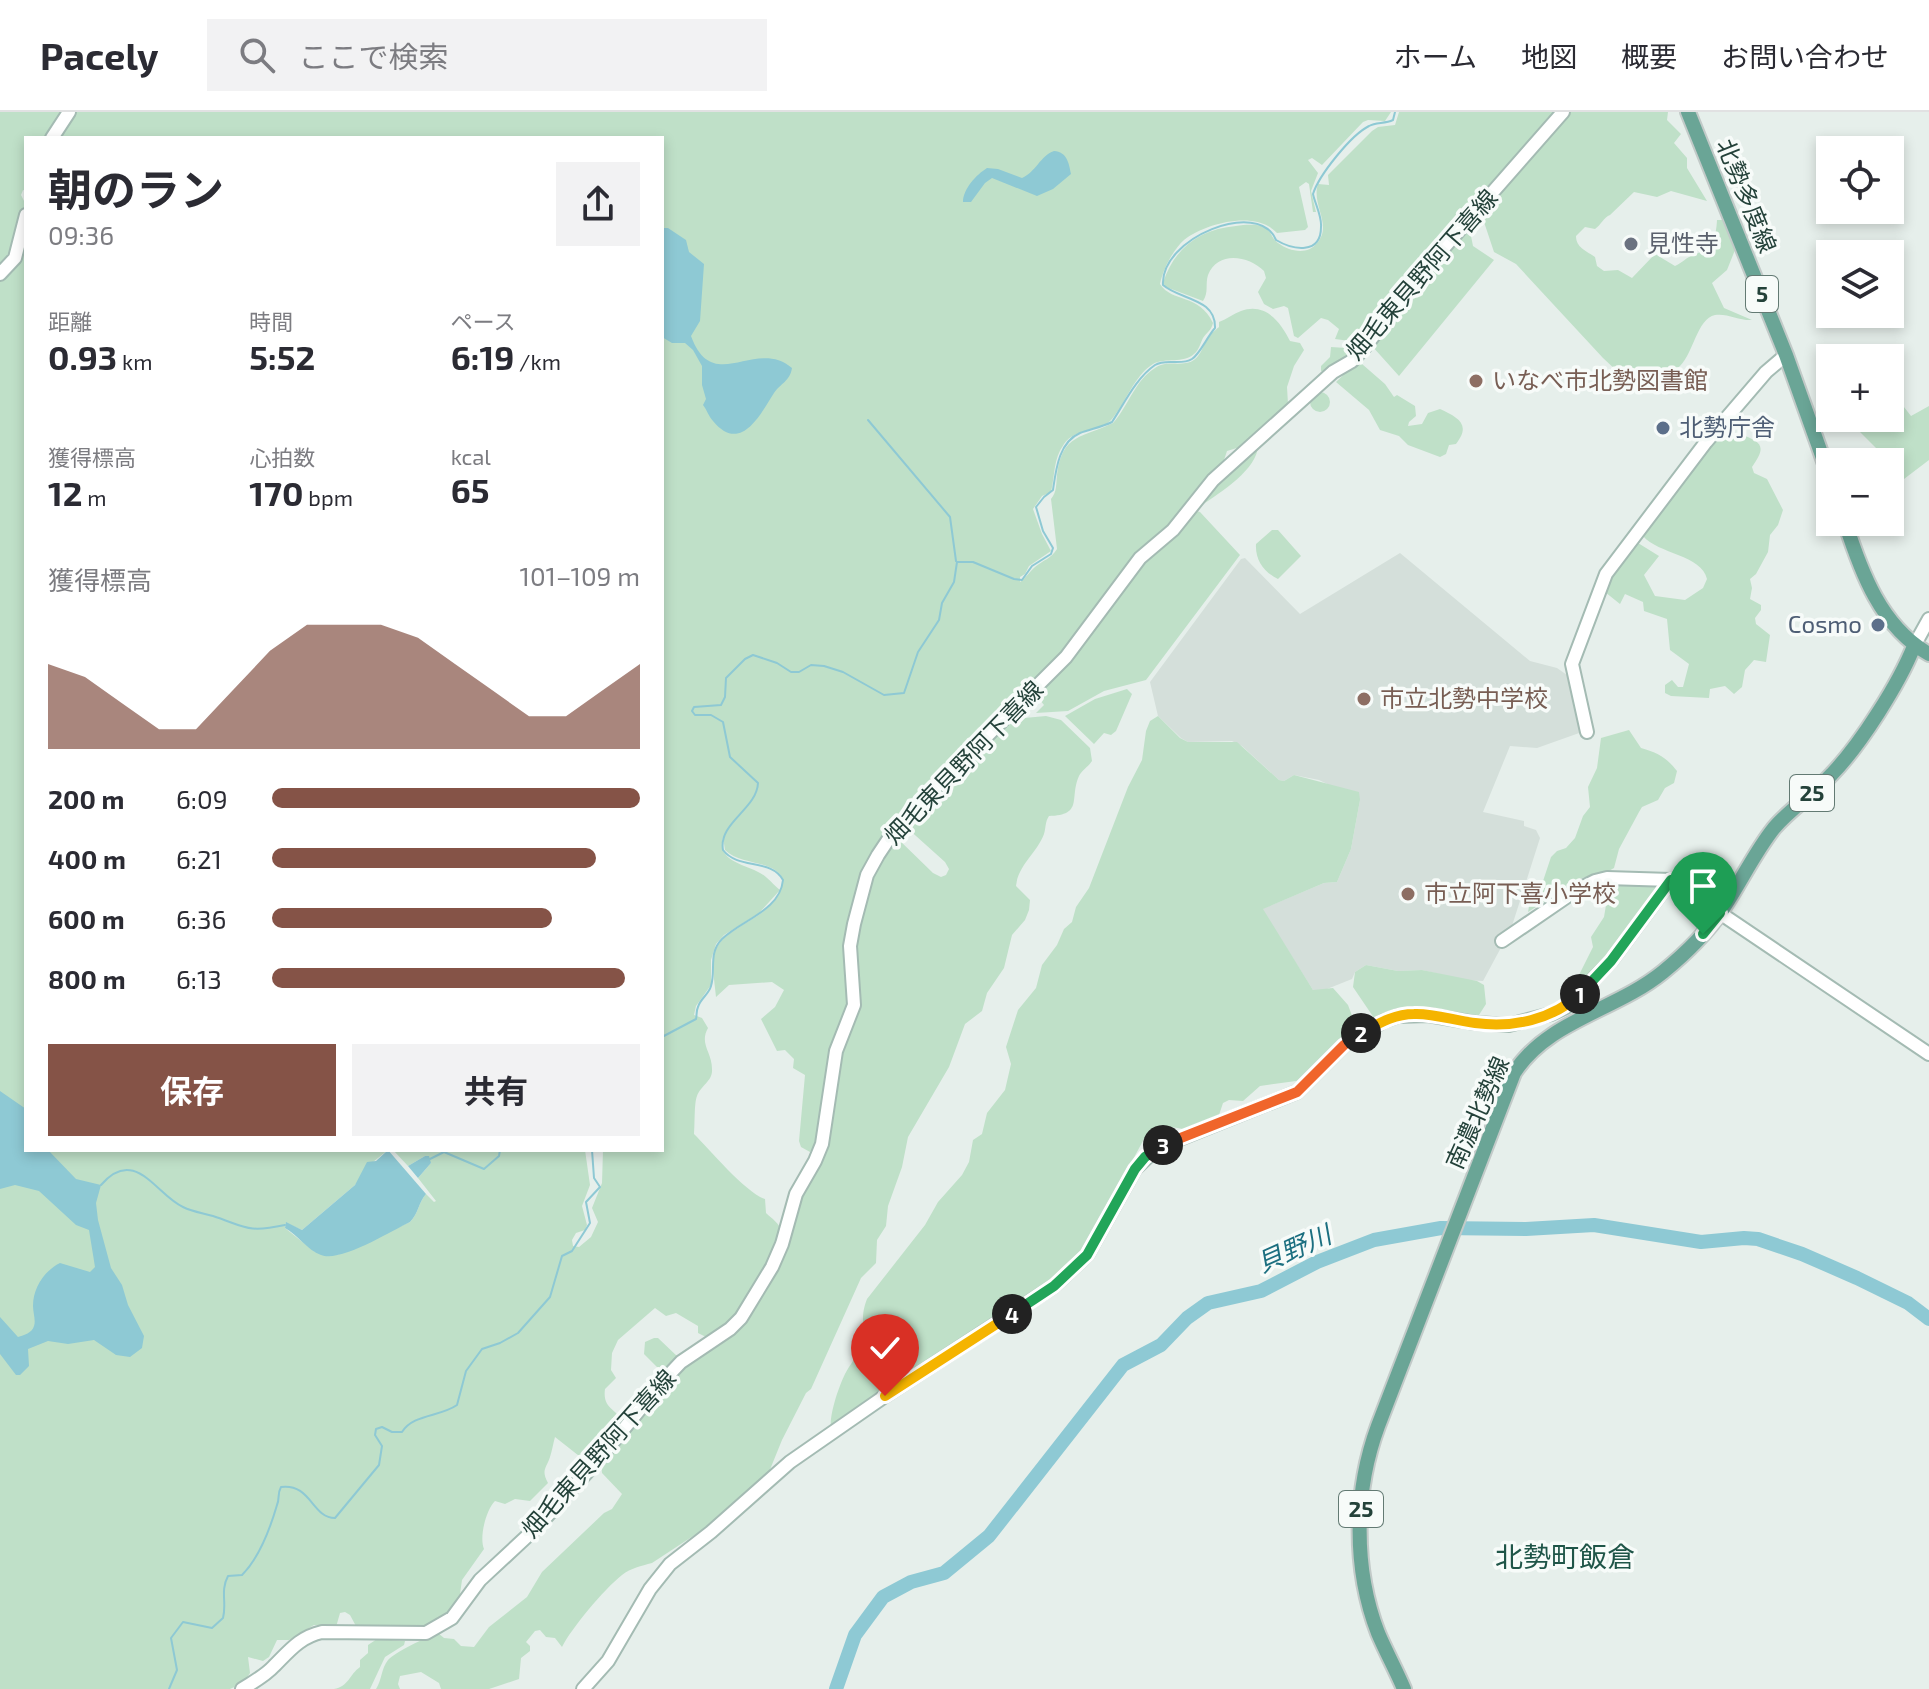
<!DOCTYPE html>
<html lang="ja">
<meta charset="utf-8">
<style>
body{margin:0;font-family:"Exo 2","Noto Sans JP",sans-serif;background:#f2f2f3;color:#2b2b33;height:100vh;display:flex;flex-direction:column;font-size:30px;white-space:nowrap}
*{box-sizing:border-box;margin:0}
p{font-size:26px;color:#7c7c81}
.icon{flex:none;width:44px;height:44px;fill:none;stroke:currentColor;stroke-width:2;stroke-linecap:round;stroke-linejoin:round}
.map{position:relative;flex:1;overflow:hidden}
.details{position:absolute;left:24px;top:24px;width:640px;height:1016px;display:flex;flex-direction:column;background:#fff;border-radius:0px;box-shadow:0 4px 12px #0003}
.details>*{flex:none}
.tools{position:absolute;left:1816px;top:24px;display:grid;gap:16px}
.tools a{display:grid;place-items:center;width:88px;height:88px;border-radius:0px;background:#fff;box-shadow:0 4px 12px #0003;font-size:40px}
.pin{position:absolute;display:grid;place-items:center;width:68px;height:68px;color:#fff;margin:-82px -34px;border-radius:50% 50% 50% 0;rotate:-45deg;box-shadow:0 0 8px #0007}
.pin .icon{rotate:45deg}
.km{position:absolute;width:40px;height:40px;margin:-20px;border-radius:50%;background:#222;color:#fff;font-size:22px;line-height:40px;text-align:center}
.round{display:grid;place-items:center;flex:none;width:84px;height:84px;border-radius:0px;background:#f2f2f3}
.headline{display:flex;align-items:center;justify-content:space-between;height:136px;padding:0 24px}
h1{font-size:44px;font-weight:700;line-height:60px}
.figures{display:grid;grid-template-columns:repeat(3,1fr);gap:12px;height:136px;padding:8px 24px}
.figures div{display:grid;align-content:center}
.figures b{font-size:34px;font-weight:700}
.figures small{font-size:22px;font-weight:400}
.figures p{font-size:22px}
.chart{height:224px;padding:16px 24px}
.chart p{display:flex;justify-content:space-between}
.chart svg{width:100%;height:144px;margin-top:8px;fill:#855347;opacity:.7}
.primary-button{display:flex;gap:16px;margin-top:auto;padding:16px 24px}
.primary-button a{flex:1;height:92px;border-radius:0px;background:#855347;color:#fff;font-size:32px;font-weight:700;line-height:92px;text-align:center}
.primary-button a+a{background:#f2f2f3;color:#2b2b33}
ul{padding:0 24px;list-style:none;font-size:26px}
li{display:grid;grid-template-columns:128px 96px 1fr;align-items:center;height:60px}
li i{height:20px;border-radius:10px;background:#855347}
header{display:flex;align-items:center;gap:48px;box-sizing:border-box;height:112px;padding:0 40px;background:#fff;border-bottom:2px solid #e1e1e2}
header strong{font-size:38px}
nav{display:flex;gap:44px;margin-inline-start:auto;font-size:28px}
.search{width:560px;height:72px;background:#f2f2f3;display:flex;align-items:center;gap:20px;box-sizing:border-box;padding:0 28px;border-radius:0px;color:#7c7c81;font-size:30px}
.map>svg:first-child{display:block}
.built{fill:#d4dfda}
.green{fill:#bfe0c8}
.water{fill:#8ec9d4}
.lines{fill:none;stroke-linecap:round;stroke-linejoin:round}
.stream{stroke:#8ec9d4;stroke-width:2}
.river{stroke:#8ec9d4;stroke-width:14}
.secondary-casing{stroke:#a4bbb3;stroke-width:16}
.primary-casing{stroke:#c2cac8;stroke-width:18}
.secondary{stroke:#fff;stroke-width:12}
.primary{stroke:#6aa596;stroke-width:14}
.split-1-casing{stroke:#fff;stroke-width:16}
.split-2-casing{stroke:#fff;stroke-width:16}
.split-3-casing{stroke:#fff;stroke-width:16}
.split-4-casing{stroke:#fff;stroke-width:16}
.split-5-casing{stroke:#fff;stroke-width:16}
.split-1{stroke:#22a559;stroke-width:10}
.split-2{stroke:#f5b400;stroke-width:10}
.split-3{stroke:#f0652b;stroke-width:10}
.split-4{stroke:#22a559;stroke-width:10}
.split-5{stroke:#f5b400;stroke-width:10}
.worship-dot{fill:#6b7280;stroke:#f7fbf9;stroke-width:3}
.education-dot{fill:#8d6e63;stroke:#f7fbf9;stroke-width:3}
.service-dot{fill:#5c6f8a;stroke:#f7fbf9;stroke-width:3}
.labels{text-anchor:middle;stroke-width:7;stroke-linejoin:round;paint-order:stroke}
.shield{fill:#f7fbf9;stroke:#637a73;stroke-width:2}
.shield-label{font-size:22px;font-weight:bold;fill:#24423a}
.street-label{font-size:24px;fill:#24423a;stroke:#f7fbf9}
.worship-label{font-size:24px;fill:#5b616d;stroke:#f7fbf9;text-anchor:start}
.education-label{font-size:24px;fill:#785e54;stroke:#f7fbf9;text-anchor:start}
.service-label{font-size:24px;fill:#4e5e75;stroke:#f7fbf9;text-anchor:start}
.water-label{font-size:26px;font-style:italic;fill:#1c6f80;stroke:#f7fbf9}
.quarter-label{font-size:28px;fill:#1f5548;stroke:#f7fbf9}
</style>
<header>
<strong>Pacely</strong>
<div class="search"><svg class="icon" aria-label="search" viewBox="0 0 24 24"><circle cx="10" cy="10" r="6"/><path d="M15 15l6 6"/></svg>ここで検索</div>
<nav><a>ホーム</a><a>地図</a><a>概要</a><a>お問い合わせ</a></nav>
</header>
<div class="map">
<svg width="1929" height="1577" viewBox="0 0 1929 1577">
<rect width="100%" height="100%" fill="#e6efeb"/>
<path class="built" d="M1400 441 1530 549 1557 556 1567 563 1583 616 1582 620 1537 636 1510 634 1483 700 1524 709V714L1536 718 1540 726 1511 817 1483 869 1465 868 1422 858 1398 859 1366 853 1355 860 1352 867 1322 879 1313 878 1262 797 1324 771 1337 770 1351 737 1360 688 1319 668 1294 663 1284 669 1279 668 1242 634 1232 629 1188 630 1181 626 1158 604 1150 570 1241 447 1245 446 1300 502Z"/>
<path class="green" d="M0 0H65L47 26H26V79L23 78 21 83 25 91 13 141 0 158Z
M74 0H1391L1385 9 1368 8 1363 10 1322 53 1312 46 1308 48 1318 61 1311 79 1316 100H1313L1309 72 1306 70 1299 75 1308 115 1305 118 1277 121C1256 98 1206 111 1184 128 1173 138 1163 157 1160 172 1172 191 1199 181 1213 211 1211 219 1207 220 1203 226 1200 232 1199 238 1194 242 1183 252 1166 245 1153 252 1134 264 1126 290 1112 307 1101 320 1076 315 1064 332 1053 347 1055 364 1051 380L1042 384 1033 397 1042 422 1051 439 1029 454 1025 462 1020 465V470C1026 466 1029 460 1035 455 1043 448 1051 447 1057 437L1051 387C1057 380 1056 372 1057 363 1062 321 1083 326 1113 311 1128 295 1135 268 1155 256 1166 249 1175 253 1186 251 1201 249 1202 233 1210 224 1212 220 1216 218 1219 215V210C1227 207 1233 202 1241 199 1266 190 1281 211 1290 229L1300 231 1304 238 1294 254 1287 275 1288 292 1240 335 1227 339 1223 351 1064 540 1022 586 1011 590 994 602 990 613 979 620 975 630 967 636H958L954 651 864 757 856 778 848 820V897L831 932 819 1025 810 1040 801 1035 799 1029 805 963 793 956 794 947 785 938 777 939 761 907 775 895 784 878 772 870 729 873 716 885C715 872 711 853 715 840 723 812 780 807 783 767 773 747 741 754 725 738L723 725C716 749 744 752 760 761 768 765 773 773 780 778L759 801 724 823 716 832 711 848V873L696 894 694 903 702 906 708 916C699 932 712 940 712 957 713 969 701 973 697 984 694 991 695 1012 694 1022 709 1037 746 1081 765 1087L766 1101C771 1106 781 1112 781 1120 781 1132 749 1186 741 1198 732 1210 720 1218 708 1226L698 1221V1214L676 1201 666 1204 655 1196 618 1228 612 1241 611 1258 616 1266 605 1277C602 1299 619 1296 622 1312L588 1351 555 1325C553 1332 552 1339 550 1345 546 1357 541 1358 548 1371L530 1389 515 1387 505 1392 495 1389C486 1398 479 1425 484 1437L462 1468 459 1489 448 1503 427 1516H357L350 1503 345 1500 340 1501 336 1515 314 1513 289 1528H277L269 1545 263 1549 248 1545 250 1561 243 1571 230 1577H0V167L26 122V1038H388L373 1050 355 1073 302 1118 286 1111 285 1116 315 1140 337 1143 410 1110C419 1101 418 1091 426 1082L434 1090 436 1089 418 1066 431 1051 425 1044 408 1054 393 1038H585L590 1073 582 1094 587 1113 585 1118 576 1121 572 1128 573 1134 579 1135 591 1125 598 1110 592 1096 602 1071 603 1038H662V26H56Z
M1399 0H1557L1376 212 1361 219 1350 229 1335 227 1339 217 1328 208 1321 206 1298 226 1294 224 1288 196 1284 194 1273 197 1264 192 1258 180 1266 166 1264 159C1249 144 1218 138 1208 163 1205 173 1209 180 1203 189L1166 175 1163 171C1174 136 1200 117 1236 114 1244 113 1253 112 1261 114 1272 117 1270 125 1278 131 1289 139 1307 144 1317 131 1333 113 1311 93 1318 72L1329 73 1328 63 1372 19 1378 15 1395 13Z
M1569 0H1668L1667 8 1681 22 1674 31 1687 46V56L1707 89 1671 79 1657 85 1634 80 1610 103C1604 105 1601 113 1595 117L1585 115 1576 124C1576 136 1587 139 1595 145L1597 154 1604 159 1618 158 1632 166 1655 142 1675 154C1682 151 1687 145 1693 143 1712 137 1716 127 1717 108H1726L1737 133 1727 158 1712 171 1724 196 1752 208C1740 209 1727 201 1715 203 1697 207 1694 240 1680 254 1667 265 1649 269 1633 274L1603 246 1516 152 1494 140 1481 101Z
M1469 114 1473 134 1494 148 1399 264 1372 234Z
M1371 219 1356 239 1327 262 1321 259V254L1330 245 1331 235 1346 236Z
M1356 251 1362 252 1385 272 1394 285 1397 283 1415 294 1416 304 1409 310 1408 314 1422 312 1428 301 1440 297C1457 305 1472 312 1456 332L1449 333 1446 342 1440 345 1408 333 1399 324 1380 318 1369 298 1336 270Z
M1890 277 1911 304 1929 294V348L1904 367 1896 362 1890 350 1857 317 1852 306H1890Z
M1310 290a10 10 0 1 1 20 0a10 10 0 1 1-20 0Z
M1721 322H1727L1734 327 1740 322C1762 330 1767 334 1752 355L1754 361 1767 367 1783 398 1778 413 1770 423 1768 440 1756 462 1750 467 1752 476 1750 487 1761 493V498L1755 506 1756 512 1770 523 1766 550 1754 548 1745 558 1742 575 1734 582 1725 574 1710 577 1709 586 1671 584 1665 581V573L1672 568 1678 575H1683L1689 552 1670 538 1667 507 1644 499 1643 490 1625 482 1620 492 1605 480 1610 468 1638 431 1659 444 1644 463 1655 484 1685 488 1703 476 1707 467C1702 443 1658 442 1643 424Z
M1258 333C1258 357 1221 380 1202 393L1221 368Z
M1194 398 1200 400 1240 443 1146 568 1104 579 1068 599 1036 601 1044 593 1036 583 1070 546 1144 448Z
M1272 418H1278L1301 444 1278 467C1264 460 1255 448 1256 432Z
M1127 577 1132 582 1116 619 1111 623 1104 621 1094 632 1065 604 1095 587Z
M1046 604 1061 608 1090 636 1092 649C1088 655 1082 658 1079 664 1069 686 1084 703 1049 704 1045 710 1046 715 1044 722 1037 741 1018 753 1016 774L1030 788 1029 798 1025 808 1012 823 1004 856 987 881 982 899 965 912 949 955 908 1025 902 1055 888 1094 886 1114 877 1128 876 1151 861 1166 811 1277 806 1281 782 1328 769 1360 719 1407 652 1451C641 1454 631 1456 622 1463 604 1477 571 1517 562 1535L555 1526 546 1525 540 1518 535 1519 526 1530 530 1534V1539L521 1546 519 1567 489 1577H441L439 1571 421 1560 400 1564 398 1572 400 1577H376C382 1568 381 1557 388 1548 395 1540 427 1525 438 1521L444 1526 454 1527 461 1534 474 1535 489 1515 527 1485 542 1460 604 1401 612 1397 622 1382 602 1361 601 1352 682 1254 740 1213 821 1047 839 944 847 919 855 838 868 769 895 724 933 761 941 765 946 763 949 757 945 750 906 715 907 710 1012 607Z
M1158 604 1180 626 1188 630H1237L1279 668 1284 669 1294 663 1359 680 1360 688 1351 737 1337 770 1324 771 1263 797 1313 878 1333 876 1348 893 1354 909 1336 935 1298 972 1296 969 1260 974 1243 989 1229 988 1223 991 1218 1006 1185 1018C1170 1012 1157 1016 1145 1025L1090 1128 1082 1140 1059 1163 831 1316C829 1303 839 1274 845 1262 850 1252 857 1245 861 1235 868 1215 858 1210 867 1187L925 1113 938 1090 962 1063 969 1050 973 1028 982 1022 987 1001 1005 978 1011 952 1006 935 1018 898 1036 876 1042 853 1057 833 1064 817 1072 810 1076 795 1089 776 1128 675 1142 648 1146 619 1150 609Z
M1629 618 1641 636C1658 641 1666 645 1677 659L1674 671 1665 676 1658 688 1642 695 1639 700 1619 737 1614 756 1607 760 1582 766 1528 800 1531 784 1543 769 1551 745 1557 739 1566 736 1575 726 1583 704 1590 695 1588 675 1597 656 1601 626Z
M1610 771H1661L1629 821 1572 884 1570 881 1593 835 1591 825 1604 805 1607 787 1599 776Z
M1366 853 1398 859 1422 858 1477 869 1484 873 1486 892 1479 903 1471 906H1374L1353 875 1355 860Z
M654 1226H658L678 1245 666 1256H658L644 1242 645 1230Z
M377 1527 405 1529 404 1533 385 1545 370 1577H334C348 1575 350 1562 360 1555V1548L368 1541V1533Z"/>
<path class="water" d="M1054 39C1067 40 1069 51 1071 62L1053 77 1037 84 992 66 985 71 971 90H963C963 77 976 63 987 56L998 57 1022 66C1036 60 1040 44 1054 39Z
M662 116H668L686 128 689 140 704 152 700 209 691 224C713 284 755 225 792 256 790 269 781 271 774 281 761 301 741 343 713 309 709 305 707 298 703 293L706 287 702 273V254L693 238 685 231H672L662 225Z
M0 979 26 997V1038H48L76 1067 101 1073 96 1091 98 1108 111 1156 122 1173 128 1193 144 1224 142 1236 130 1245 116 1243 94 1228 68 1232 48 1229 28 1237 29 1254 20 1263H16L0 1242V1205L18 1225C24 1223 32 1221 34 1214 36 1209 33 1200 33 1194 33 1176 44 1159 60 1151L90 1160 95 1155 89 1118 76 1113 39 1079 15 1073 0 1077Z
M388 1038 426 1082C418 1091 419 1101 410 1110 391 1119 340 1151 321 1143 307 1138 298 1123 285 1116L286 1110 302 1118 355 1073 367 1050 376 1049Z
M425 1044H429L431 1051 418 1066 408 1054Z"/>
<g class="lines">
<path class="stream" d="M868 308 950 405 956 449
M662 925 696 907C697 903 696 899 698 895 700 887 709 882 711 874 716 858 708 841 722 827 741 808 780 799 783 768 771 746 738 758 723 738 718 711 757 697 758 671L730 645 723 610 711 603H695L692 599 694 595 721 593 725 585 726 566 745 547 753 543 777 551 791 560H799L811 553 824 554 843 560 884 583 904 581 918 540 939 508 942 491 954 470 957 450H973L1014 467 1022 468 1032 454 1051 442 1053 436 1043 419 1036 395 1044 385 1053 378C1056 357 1059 330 1080 321 1091 317 1102 315 1112 310 1124 292 1136 266 1155 253 1166 246 1181 254 1192 247 1200 242 1207 225 1215 216 1216 186 1180 188 1163 173 1160 126 1259 86 1276 128 1293 138 1321 143 1321 115 1322 104 1315 92 1313 82 1319 63 1351 23 1369 14 1376 10 1385 12 1393 8L1395 0
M430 1047 444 1040 484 1057 499 1044 500 1038
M101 1073C135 1033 157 1084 183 1095 193 1100 203 1101 213 1104 246 1115 247 1121 285 1113
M169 1577 177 1558 171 1526 183 1510 212 1516 223 1506C227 1491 220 1479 228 1464L242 1463C260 1445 270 1417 277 1393 280 1386 277 1382 281 1375 311 1371 312 1406 335 1406L379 1353 382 1334 375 1323 376 1317 382 1315 392 1320H402C413 1302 440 1305 457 1293L466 1259 482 1237 500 1231 518 1221 550 1185 562 1144 572 1139 590 1111 586 1090 600 1075 594 1066 592 1038"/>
<path class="river" d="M836 1577 855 1523 883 1485 911 1470 944 1461 989 1424 1123 1253 1161 1233 1187 1206 1208 1191 1261 1179 1317 1150 1374 1128 1441 1116 1526 1117 1594 1113 1701 1130 1744 1126 1758 1127 1802 1142 1857 1166 1908 1191 1929 1207"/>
<g class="secondary-casing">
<path id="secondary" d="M52 26 69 0
M0 162 15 146 26 103
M1914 534 1929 507
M1587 620 1572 552 1606 462 1706 330 1766 260 1786 243
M1502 829 1575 779 1595 769 1607 766 1671 768 1929 942
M242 1577C253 1570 265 1564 274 1554 290 1538 300 1525 322 1520L426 1521 452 1506 480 1468 537 1415 599 1347 664 1268 681 1250 730 1217 741 1206 772 1155 782 1132 796 1082 815 1049 822 1032 836 939 854 893 850 834 854 812 867 763 878 743 894 719 918 693 1066 545 1140 446 1173 418 1213 368 1333 260 1352 249 1364 236 1427 155 1563 0
M583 1577 608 1549 650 1477 670 1452 711 1420 790 1350 885 1284 1054 1174 1087 1143 1135 1057 1157 1036 1297 980 1344 933 1384 909 1398 904 1428 903 1475 911 1509 913 1551 902 1566 895 1611 849 1671 768"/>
</g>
<g class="primary-casing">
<path id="primary" d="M1688 0 1786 243 1830 366
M1845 410C1861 460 1881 515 1929 542
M1404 1577C1396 1558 1386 1540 1378 1521 1353 1456 1354 1379 1378 1314L1514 961C1548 908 1615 899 1663 860 1685 842 1706 822 1722 798 1740 772 1754 741 1774 716 1791 696 1814 682 1832 662 1860 633 1899 572 1914 534"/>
</g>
<use href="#secondary" class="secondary"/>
<use href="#primary" class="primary"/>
</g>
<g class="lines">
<g class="split-1-casing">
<path id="split-1" d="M1580 882 1611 849 1671 768 1720 801 1703 822"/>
</g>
<g class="split-2-casing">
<path id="split-2" d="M1361 921C1378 912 1394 902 1414 902 1434 901 1455 909 1475 911 1513 916 1552 908 1580 882"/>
</g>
<g class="split-3-casing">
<path id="split-3" d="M1163 1033 1297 980 1344 933 1361 921"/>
</g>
<g class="split-4-casing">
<path id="split-4" d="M1012 1202 1054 1174 1087 1143 1135 1057 1145 1045 1163 1033"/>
</g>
<g class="split-5-casing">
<path id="split-5" d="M885 1284 1012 1202"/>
</g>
<use href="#split-1" class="split-1"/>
<use href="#split-2" class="split-2"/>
<use href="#split-3" class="split-3"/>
<use href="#split-4" class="split-4"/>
<use href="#split-5" class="split-5"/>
</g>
<circle class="worship-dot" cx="1631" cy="132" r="8"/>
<g class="education-dot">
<circle cx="1476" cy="269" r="8"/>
<circle cx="1364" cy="587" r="8"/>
<circle cx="1408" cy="782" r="8"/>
</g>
<g class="service-dot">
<circle cx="1663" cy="316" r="8"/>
<circle cx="1878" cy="513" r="8"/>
</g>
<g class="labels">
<g class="shield">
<rect x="1746" y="164" width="32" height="36" rx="6"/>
<rect x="1790" y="663" width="44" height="36" rx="6"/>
<rect x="1339" y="1379" width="44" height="36" rx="6"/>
</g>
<g class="shield-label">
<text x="1762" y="190">5</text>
<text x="1812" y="689">25</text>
<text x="1361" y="1405">25</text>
</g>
<g class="street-label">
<text transform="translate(1746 84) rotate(68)" y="8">北勢多度線</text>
<text transform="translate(1422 163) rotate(-49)" y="8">畑毛東貝野阿下喜線</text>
<text transform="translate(964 651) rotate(-46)" y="8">畑毛東貝野阿下喜線</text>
<text transform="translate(1478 1001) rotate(-66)" y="8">南濃北勢線</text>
<text transform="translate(599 1342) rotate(-48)" y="8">畑毛東貝野阿下喜線</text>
</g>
<g class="worship-label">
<text x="1647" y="140">見性寺</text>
</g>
<g class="education-label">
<text x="1492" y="277">いなべ市北勢図書館</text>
<text x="1380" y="595">市立北勢中学校</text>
<text x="1424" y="790">市立阿下喜小学校</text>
</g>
<g class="service-label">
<text x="1679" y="324">北勢庁舎</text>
<text x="1862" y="521" text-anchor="end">Cosmo</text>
</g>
<g class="water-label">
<text transform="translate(1294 1137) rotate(-24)" y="9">貝野川</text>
</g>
<g class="quarter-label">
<text x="1565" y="1455">北勢町飯倉</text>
</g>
</g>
</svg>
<div class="tools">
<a><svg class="icon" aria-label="locate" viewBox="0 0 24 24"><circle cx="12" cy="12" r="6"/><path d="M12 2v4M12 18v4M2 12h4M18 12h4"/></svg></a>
<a><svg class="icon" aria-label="layers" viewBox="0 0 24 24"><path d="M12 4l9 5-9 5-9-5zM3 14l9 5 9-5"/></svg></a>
<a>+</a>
<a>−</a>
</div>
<div class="pin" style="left:1703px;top:822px;background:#1e9e55"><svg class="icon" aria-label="arrive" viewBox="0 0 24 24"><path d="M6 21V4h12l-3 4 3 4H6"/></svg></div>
<div class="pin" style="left:885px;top:1284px;background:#d93025"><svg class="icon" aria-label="check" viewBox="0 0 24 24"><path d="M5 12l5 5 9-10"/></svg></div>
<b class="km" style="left:1580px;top:882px">1</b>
<b class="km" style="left:1361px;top:921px">2</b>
<b class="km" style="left:1163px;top:1033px">3</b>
<b class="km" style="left:1012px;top:1202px">4</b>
<section class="details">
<div class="headline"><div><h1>朝のラン</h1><p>09:36</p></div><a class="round"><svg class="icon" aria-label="share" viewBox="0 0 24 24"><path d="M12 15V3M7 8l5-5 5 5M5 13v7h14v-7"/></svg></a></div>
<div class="figures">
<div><p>距離</p><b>0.93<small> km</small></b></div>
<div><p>時間</p><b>5:52</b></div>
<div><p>ペース</p><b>6:19<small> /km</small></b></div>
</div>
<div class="figures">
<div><p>獲得標高</p><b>12<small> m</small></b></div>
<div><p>心拍数</p><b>170<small> bpm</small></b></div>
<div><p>kcal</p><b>65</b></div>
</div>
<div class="chart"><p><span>獲得標高</span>101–109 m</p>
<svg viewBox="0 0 160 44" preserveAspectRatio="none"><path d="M0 44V18L10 22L20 30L30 38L40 38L50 26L60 14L70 6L80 6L90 6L100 10L110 18L120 26L130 34L140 34L150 26L160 18V44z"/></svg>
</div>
<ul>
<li><b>200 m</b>6:09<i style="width:100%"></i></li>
<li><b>400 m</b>6:21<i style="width:88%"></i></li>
<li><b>600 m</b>6:36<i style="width:76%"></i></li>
<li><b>800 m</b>6:13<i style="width:96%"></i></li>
</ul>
<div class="primary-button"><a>保存</a><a>共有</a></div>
</section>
</div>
